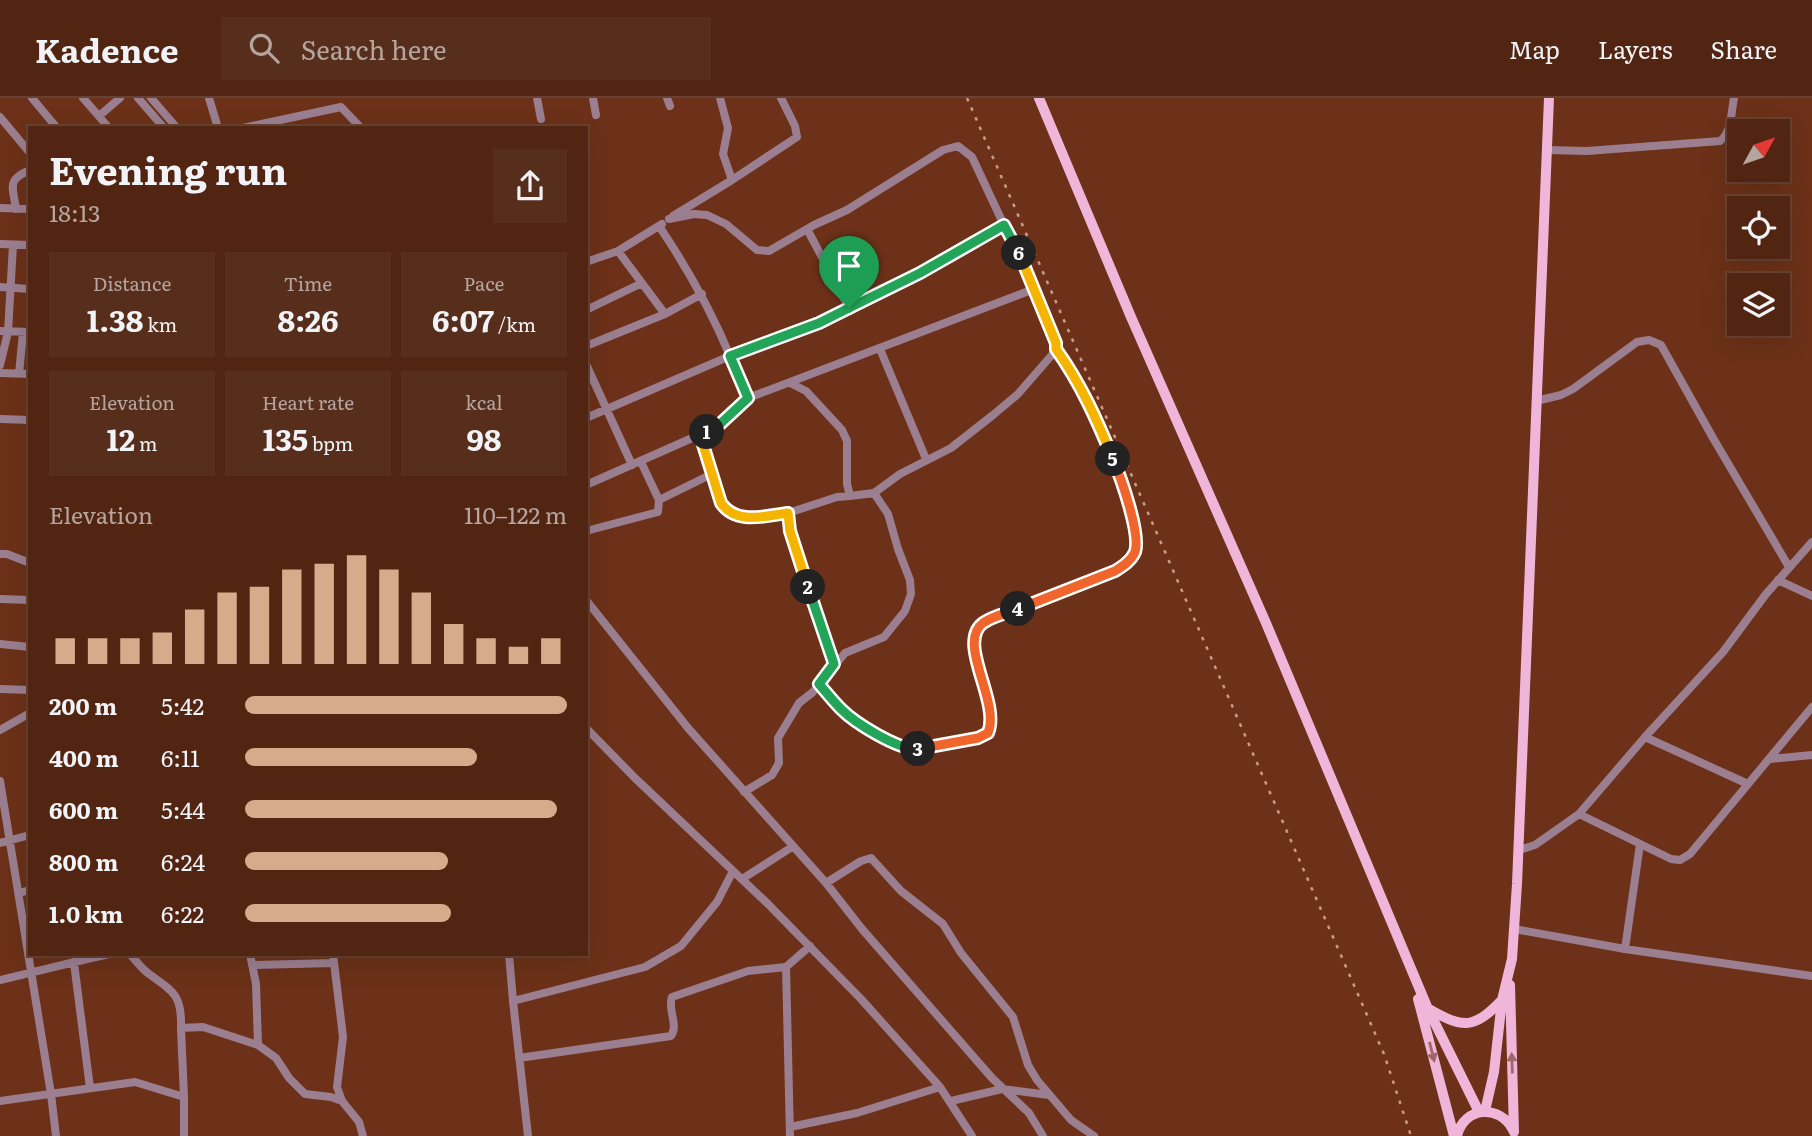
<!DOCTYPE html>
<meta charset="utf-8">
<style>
body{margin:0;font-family:Literata,serif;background:#572d1b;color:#f1f3f6;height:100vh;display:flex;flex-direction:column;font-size:26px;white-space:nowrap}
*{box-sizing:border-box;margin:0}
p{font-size:23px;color:#b4a59f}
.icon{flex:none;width:38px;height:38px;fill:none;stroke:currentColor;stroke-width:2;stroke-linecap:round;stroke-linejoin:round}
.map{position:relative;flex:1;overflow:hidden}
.side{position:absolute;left:28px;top:28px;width:560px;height:830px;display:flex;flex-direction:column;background:#512512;border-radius:0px;box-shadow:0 7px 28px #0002,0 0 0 2px #674232}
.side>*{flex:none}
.needle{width:46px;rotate:50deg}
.controls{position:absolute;left:1727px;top:21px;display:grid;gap:14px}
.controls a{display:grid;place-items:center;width:63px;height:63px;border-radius:0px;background:#512512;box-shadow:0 7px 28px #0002,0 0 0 2px #674232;font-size:35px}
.pin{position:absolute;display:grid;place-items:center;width:60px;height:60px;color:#fff;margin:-72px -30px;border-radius:50% 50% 50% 0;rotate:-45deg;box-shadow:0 0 7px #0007}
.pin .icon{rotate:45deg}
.km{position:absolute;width:35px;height:35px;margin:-18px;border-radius:50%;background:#222;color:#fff;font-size:19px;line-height:35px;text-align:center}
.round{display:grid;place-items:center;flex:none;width:74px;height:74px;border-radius:0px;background:#572d1b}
.summary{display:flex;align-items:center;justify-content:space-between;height:119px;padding:0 21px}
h1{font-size:38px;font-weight:700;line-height:52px}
.figures{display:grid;grid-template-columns:repeat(3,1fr);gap:10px;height:119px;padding:7px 21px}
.figures div{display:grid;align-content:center;border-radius:0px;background:#572d1b;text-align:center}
.figures b{font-size:30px;font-weight:700}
.figures small{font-size:19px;font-weight:400}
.figures p{font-size:19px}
.chart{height:196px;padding:14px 21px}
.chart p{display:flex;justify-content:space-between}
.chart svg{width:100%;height:126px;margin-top:7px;stroke:#d6ab8b;stroke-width:6}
ul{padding:0 21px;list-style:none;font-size:23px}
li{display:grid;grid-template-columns:112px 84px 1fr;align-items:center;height:52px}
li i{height:18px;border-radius:9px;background:#d6ab8b}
header{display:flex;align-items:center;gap:42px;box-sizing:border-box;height:98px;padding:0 35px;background:#512512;border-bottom:2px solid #674232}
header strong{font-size:33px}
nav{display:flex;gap:38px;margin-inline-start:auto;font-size:24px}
.search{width:490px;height:63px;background:#572d1b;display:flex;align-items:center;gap:18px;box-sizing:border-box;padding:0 24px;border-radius:0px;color:#b4a59f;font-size:26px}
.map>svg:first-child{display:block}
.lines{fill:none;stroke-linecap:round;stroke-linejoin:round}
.minor{stroke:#9b7f90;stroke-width:8}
.major{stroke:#f0b6da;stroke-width:10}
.rail{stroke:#c79c8a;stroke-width:2.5;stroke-dasharray:3.5 7;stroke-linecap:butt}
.oneway{fill:#a16769}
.split-1-casing{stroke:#fff;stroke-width:14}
.split-2-casing{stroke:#fff;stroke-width:14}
.split-3-casing{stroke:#fff;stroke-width:14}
.split-4-casing{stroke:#fff;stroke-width:14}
.split-5-casing{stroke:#fff;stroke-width:14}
.split-6-casing{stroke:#fff;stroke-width:14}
.split-7-casing{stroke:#fff;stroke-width:14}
.split-1{stroke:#22a559;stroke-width:9}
.split-2{stroke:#f5b400;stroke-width:9}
.split-3{stroke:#22a559;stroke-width:9}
.split-4{stroke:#f0652b;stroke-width:9}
.split-5{stroke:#f0652b;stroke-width:9}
.split-6{stroke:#f5b400;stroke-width:9}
.split-7{stroke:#22a559;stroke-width:9}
</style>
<header>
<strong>Kadence</strong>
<div class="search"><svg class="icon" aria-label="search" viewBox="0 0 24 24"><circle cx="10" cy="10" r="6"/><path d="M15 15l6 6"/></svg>Search here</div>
<nav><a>Map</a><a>Layers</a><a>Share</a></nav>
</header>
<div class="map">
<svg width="1812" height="1038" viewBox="0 0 1812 1038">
<rect width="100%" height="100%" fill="#6c3118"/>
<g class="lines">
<path class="minor" d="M32 0 57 30
M83 0 109 30
M138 0 164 30
M151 0 177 30
M209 0 218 30
M537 0 541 21
M593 0 596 17
M667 0 670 8
M99 18 120 0
M0 19 30 55
M243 30 341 9 361 30
M1547 52 1587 53 1720 43C1732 34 1731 14 1734 0
M732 82 797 39 795 28 781 0
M0 110 30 111
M16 111C13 89 6 82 30 72
M673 118 732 82 723 56 728 30 720 0
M669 121 694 116 707 117 726 126 757 152 769 153 814 127 847 112 943 52 958 48 972 59 1034 191 748 300
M659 128C688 171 710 210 730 258L819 225 921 175 1004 127
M807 131 849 210
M0 146 30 147
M618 153 665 216
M586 164 618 153 662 126
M0 189 30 191
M586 212 642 185
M0 233 30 234
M586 248 665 216 702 196
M880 251 926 361
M586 266 632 367
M0 267 8 234 13 147
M0 275 30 276
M19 276 23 234
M1536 303 1561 297 1573 291 1637 244 1649 242 1661 247 1713 340 1789 469
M586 320 730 258 748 300 720 326 708 333 586 387
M0 321 30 322
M700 337 721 405C737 427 764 418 788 415
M874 395 900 376 951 350 993 317 1018 296 1051 258 1056 251V245L1034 191
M659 402 712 376
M586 433 658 414 659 402 641 364
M0 456H7L30 465
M1778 482 1812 498
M0 501 30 502
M586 502 688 630 826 785 862 831 992 980 1029 1015 1043 1038
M0 546 30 549
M834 566 811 504 803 471 790 433 788 415 837 399 850 398
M819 586 841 612 854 622 903 649 914 652 924 650 979 640 988 635 992 625 973 546 976 532 993 520 1115 473C1125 466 1137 459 1137 444 1137 436 1133 426 1131 418 1117 358 1091 300 1056 251
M0 591 30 592
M586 630 635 680 768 806 861 901 940 989 972 1038
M0 632 30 615
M1645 639 1748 686
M1770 661 1812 657
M0 683 51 996 56 1038
M744 694 772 677 779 665 778 640 799 605 813 594 845 555 884 539 905 513 911 496 910 482 898 451 888 416 874 395 850 398 847 386V343L842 332 806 293 790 285
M1579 716 1671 761 1680 762 1690 756 1812 609
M0 745 30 737
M1519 752 1535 747 1579 716 1645 639 1723 554 1766 496 1812 444
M742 781 792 749
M826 785 861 763 871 760 901 793 943 826 961 855 1013 919 1028 967 1037 982 1071 1022 1094 1038
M19 795 30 792
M1514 831 1625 851 1812 878
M1625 851 1640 746
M82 856 87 861 109 856
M130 856C136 863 142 871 149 876 174 894 182 897 181 930L203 929 258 947
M250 856 256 886 258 947 276 960 289 980 305 996 331 999 342 1003
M333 856 343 939 337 989 342 1003 359 1024 363 1038
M509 856 513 903
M74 865 90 990
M252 867 334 865
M786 869 790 1038
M0 882 87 861
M519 960 671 938C679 927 667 911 672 899L748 873 786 869 810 848
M184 999V1038
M0 1003 135 984 184 999 181 930
M951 1003 1002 991 1049 997
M790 1029 857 1015 940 989
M528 1038 513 903 645 869 681 848 717 804 733 773"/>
<path class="major" d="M1039 0 1131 219 1266 525 1428 911 1479 1014
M1510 887 1514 1034
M1418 901 1454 1038
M1429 911C1464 931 1474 931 1502 902
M1485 1013 1494 974 1502 902 1512 861 1517 786 1549 0
M1457 1038C1464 1008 1500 1006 1513 1032"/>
<path class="rail" d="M967 0 1384 956 1411 1038"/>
</g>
<defs><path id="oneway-solid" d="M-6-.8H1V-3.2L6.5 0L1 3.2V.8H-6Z" transform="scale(1.75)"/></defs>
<g class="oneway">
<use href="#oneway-solid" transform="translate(1432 954) rotate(76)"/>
<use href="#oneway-solid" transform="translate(1512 965) rotate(-92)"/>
</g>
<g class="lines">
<g class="split-1-casing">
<path id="split-1" d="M707 334 720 326 748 300 730 258 819 225 849 210"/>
</g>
<g class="split-2-casing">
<path id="split-2" d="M707 334 700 337 721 405C736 427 764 418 788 415L790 433 808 489"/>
</g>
<g class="split-3-casing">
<path id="split-3" d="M808 489 834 566 819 586C826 594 833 603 841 611 855 625 898 652 918 651"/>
</g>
<g class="split-4-casing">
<path id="split-4" d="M918 651 978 640 988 635C1001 604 956 545 983 525 993 518 1007 515 1018 511"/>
</g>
<g class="split-5-casing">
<path id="split-5" d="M1018 511 1115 473C1123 468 1131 463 1135 454 1141 436 1121 380 1113 361"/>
</g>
<g class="split-6-casing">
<path id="split-6" d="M1019 155 1056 245V251C1081 286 1097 322 1113 361"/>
</g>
<g class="split-7-casing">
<path id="split-7" d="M849 210 920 175 1004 127 1019 155"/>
</g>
<use href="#split-1" class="split-1"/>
<use href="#split-2" class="split-2"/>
<use href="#split-3" class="split-3"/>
<use href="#split-4" class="split-4"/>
<use href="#split-5" class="split-5"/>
<use href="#split-6" class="split-6"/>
<use href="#split-7" class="split-7"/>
</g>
</svg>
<div class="controls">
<a><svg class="needle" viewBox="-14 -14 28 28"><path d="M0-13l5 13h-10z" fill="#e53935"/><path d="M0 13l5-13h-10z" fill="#b4a59f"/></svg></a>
<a><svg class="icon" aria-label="locate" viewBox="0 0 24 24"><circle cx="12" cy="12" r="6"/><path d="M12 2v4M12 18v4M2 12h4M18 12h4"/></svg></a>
<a><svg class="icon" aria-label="layers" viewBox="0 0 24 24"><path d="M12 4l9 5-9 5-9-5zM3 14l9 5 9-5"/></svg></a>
</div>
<div class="pin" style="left:849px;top:210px;background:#1e9e55"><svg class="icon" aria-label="arrive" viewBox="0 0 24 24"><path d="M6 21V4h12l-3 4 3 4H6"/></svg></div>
<b class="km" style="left:707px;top:334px">1</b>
<b class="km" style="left:808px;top:489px">2</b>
<b class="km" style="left:918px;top:651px">3</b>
<b class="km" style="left:1018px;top:511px">4</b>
<b class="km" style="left:1113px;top:361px">5</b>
<b class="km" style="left:1019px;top:155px">6</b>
<section class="side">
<div class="summary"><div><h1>Evening run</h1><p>18:13</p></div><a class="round"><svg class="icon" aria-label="share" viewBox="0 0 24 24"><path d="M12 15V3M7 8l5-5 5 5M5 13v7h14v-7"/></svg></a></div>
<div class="figures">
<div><p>Distance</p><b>1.38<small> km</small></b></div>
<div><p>Time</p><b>8:26</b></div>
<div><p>Pace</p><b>6:07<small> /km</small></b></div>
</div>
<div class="figures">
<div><p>Elevation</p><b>12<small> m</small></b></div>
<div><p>Heart rate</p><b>135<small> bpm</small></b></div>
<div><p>kcal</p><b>98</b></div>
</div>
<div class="chart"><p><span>Elevation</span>110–122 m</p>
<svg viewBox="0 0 160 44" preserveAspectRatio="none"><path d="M5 44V35M15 44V35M25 44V35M35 44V33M45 44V25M55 44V19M65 44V17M75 44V11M85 44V9M95 44V6M105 44V11M115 44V19M125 44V30M135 44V35M145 44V38M155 44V35"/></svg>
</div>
<ul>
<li><b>200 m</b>5:42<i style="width:100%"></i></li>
<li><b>400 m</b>6:11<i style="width:72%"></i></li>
<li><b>600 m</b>5:44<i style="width:97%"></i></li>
<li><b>800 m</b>6:24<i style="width:63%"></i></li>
<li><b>1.0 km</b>6:22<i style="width:64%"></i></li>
</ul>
</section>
</div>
